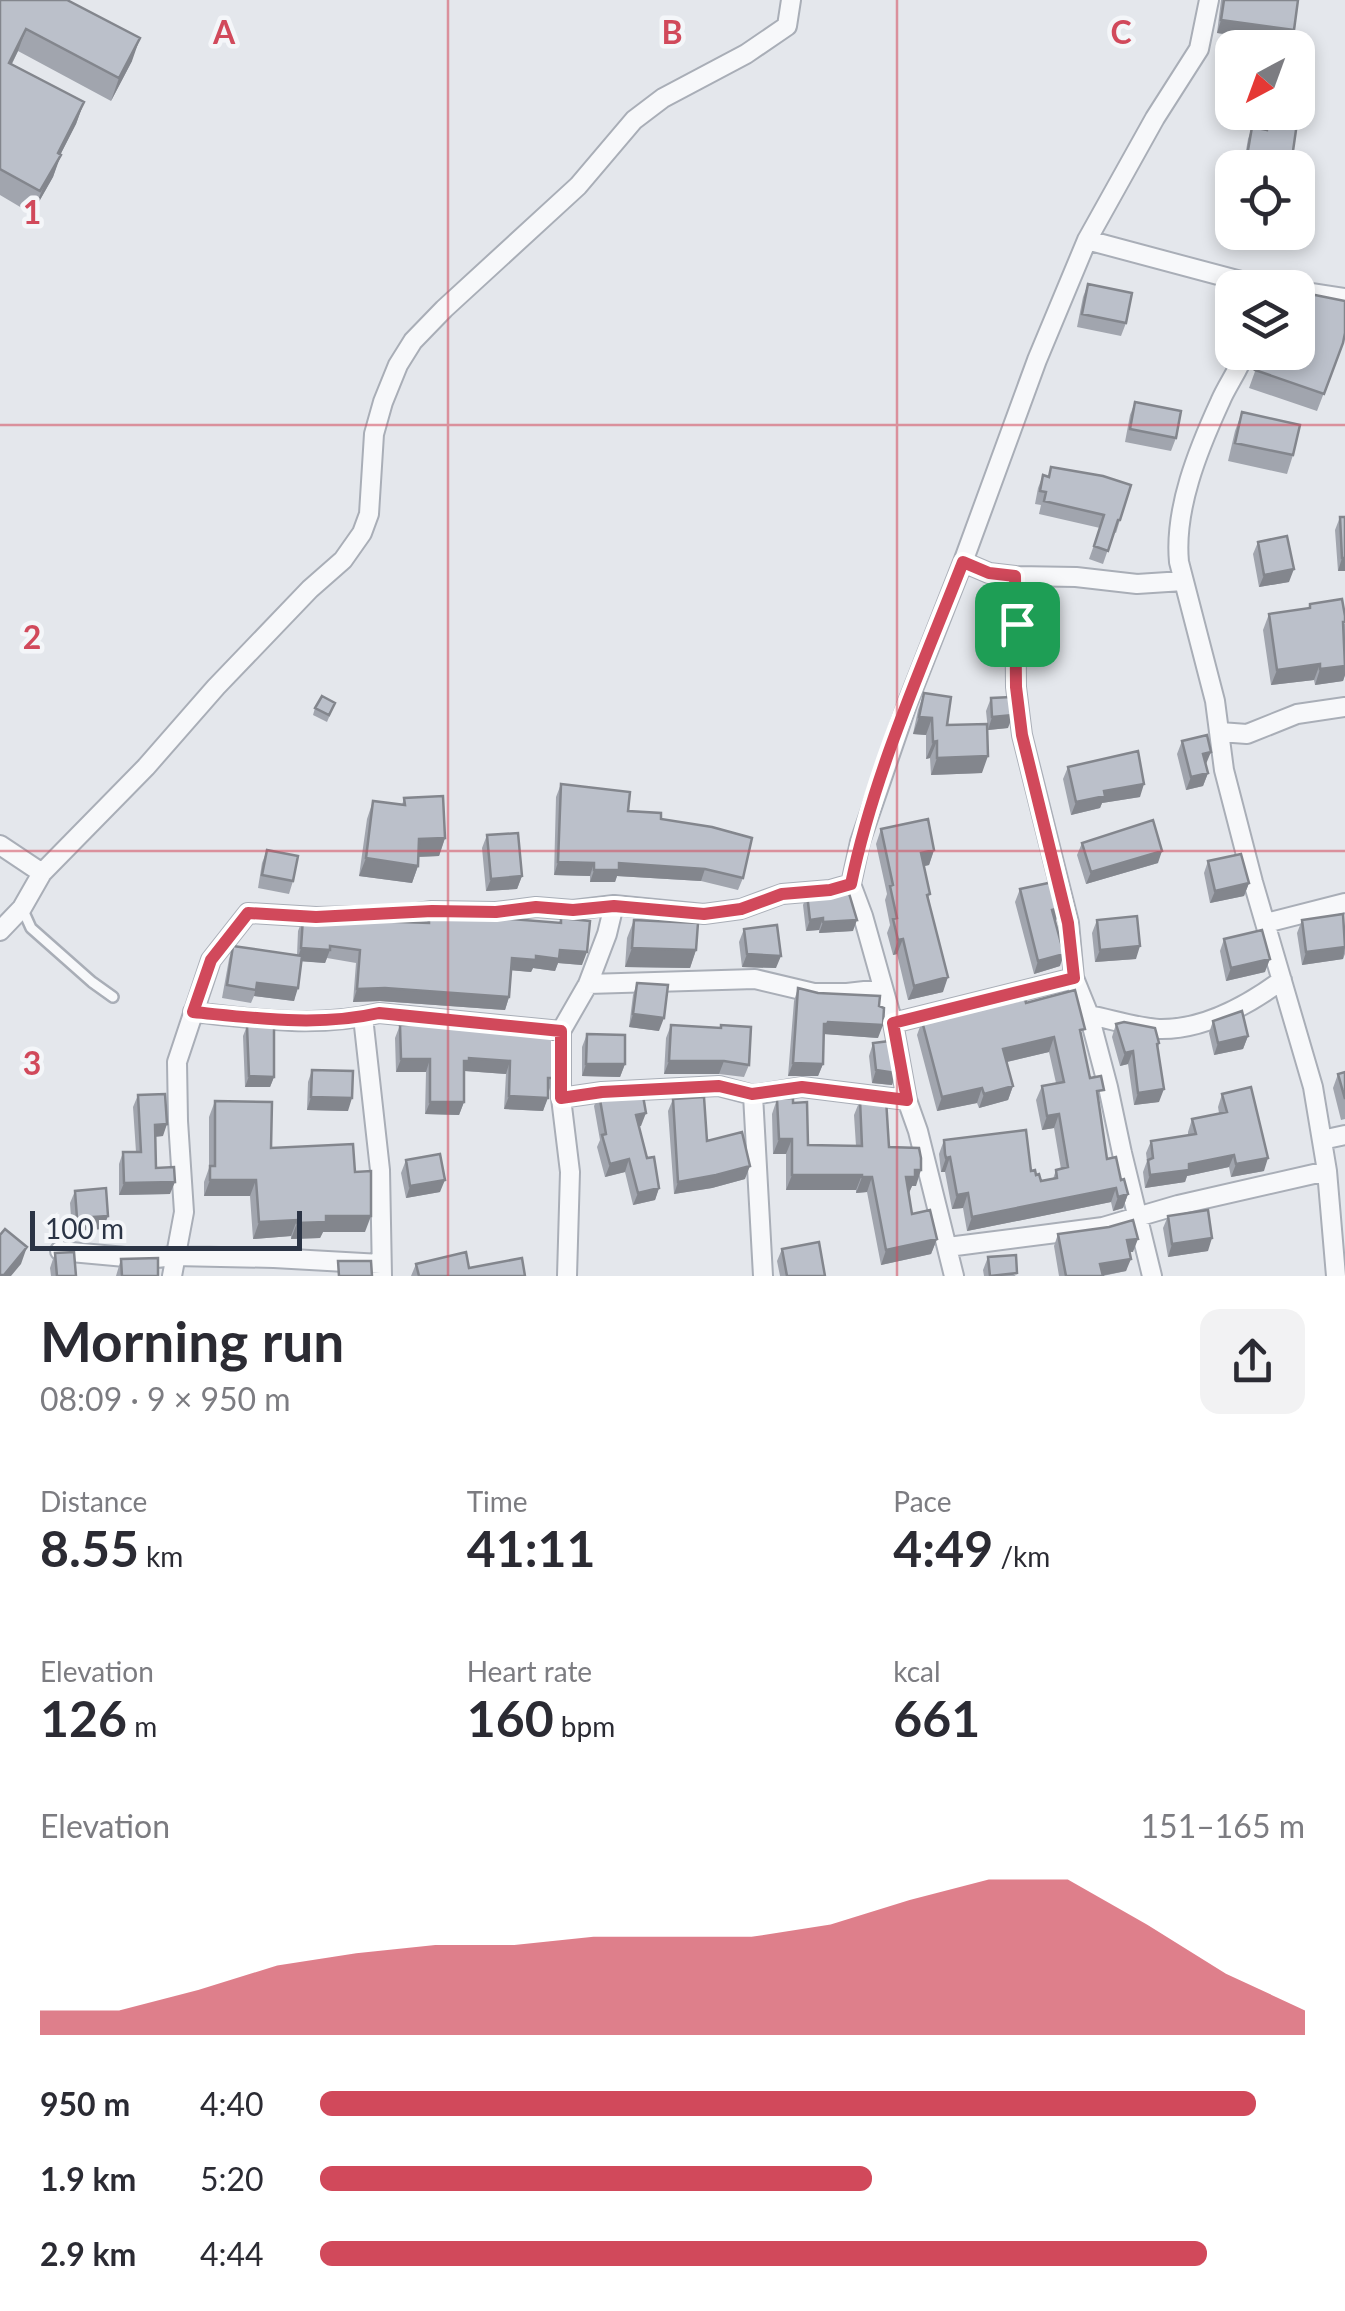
<!DOCTYPE html>
<meta charset="utf-8">
<style>
body{margin:0;font-family:Lato,sans-serif;background:#f2f2f3;color:#2b2b33;height:100vh;display:flex;flex-direction:column;font-size:38px;white-space:nowrap}
*{box-sizing:border-box;margin:0}
p{font-size:32px;color:#7c7c81}
.icon{flex:none;width:55px;height:55px;fill:none;stroke:currentColor;stroke-width:2;stroke-linecap:round;stroke-linejoin:round}
.map{position:relative;height:1276px;overflow:hidden}
.sheet{display:flex;flex-direction:column;background:#fff;flex:1}
.sheet>*{flex:none}
.needle{width:65px;rotate:221deg}
.buttons{position:absolute;left:1215px;top:30px;display:grid;gap:20px}
.buttons a{display:grid;place-items:center;width:100px;height:100px;border-radius:20px;background:#fff;box-shadow:0 5px 15px #0003;font-size:50px}
.scale{position:absolute;left:30px;bottom:25px;width:272px;box-sizing:border-box;padding-left:10px;border:5px solid #2b3445;border-top:0;font-size:28px;line-height:35px;white-space:nowrap;color:#2b3445;-webkit-text-stroke:8px #f4f6f9;paint-order:stroke}
.pin{position:absolute;display:grid;place-items:center;width:85px;height:85px;color:#fff;margin:-42px;border-radius:20px;box-shadow:0 5px 15px #0006}
.round{display:grid;place-items:center;flex:none;width:105px;height:105px;border-radius:20px;background:#f2f2f3}
.head{display:flex;align-items:center;justify-content:space-between;height:170px;padding:0 40px}
h1{font-size:55px;font-weight:700;line-height:75px}
.stats{display:grid;grid-template-columns:repeat(3,1fr);gap:15px;height:170px;padding:10px 40px}
.stats div{display:grid;align-content:center}
.stats b{font-size:50px;font-weight:700}
.stats small{font-size:28px;font-weight:400}
.stats p{font-size:28px}
.chart{height:280px;padding:20px 40px}
.chart p{display:flex;justify-content:space-between}
.chart svg{width:100%;height:180px;margin-top:10px;fill:#d1495b;opacity:.7}
ul{padding:0 40px;list-style:none;font-size:32px}
li{display:grid;grid-template-columns:160px 120px 1fr;align-items:center;height:75px}
li i{height:25px;border-radius:12px;background:#d1495b}
.map>svg:first-child{display:block}
.lines{fill:none;stroke-linecap:round;stroke-linejoin:round}
.lane-casing{stroke:#a9aeb7;stroke-width:14}
.street-casing{stroke:#a9aeb7;stroke-width:22}
.lane{stroke:#f7f8fa;stroke-width:9}
.street{stroke:#f7f8fa;stroke-width:18}
.wall{fill:#a1a5ae}
.shaded-wall{fill:#83868d}
.building{fill:#bbc0ca;stroke:#83868d;stroke-width:2.5}
.route-casing{stroke:#fff;stroke-width:20}
.route{stroke:#d1495b;stroke-width:12}
.grid{fill:none;stroke:#d1495b;stroke-width:2.5;stroke-opacity:0.55}
.grid-label{font-size:32px;text-anchor:middle;font-weight:bold;fill:#d1495b;stroke:#f4f6f9;stroke-width:9;stroke-linejoin:round;paint-order:stroke}
</style>
<div class="map">
<svg width="1345" height="1276" viewBox="0 0 1345 1276">
<rect width="100%" height="100%" fill="#e4e7ec"/>
<g class="lines">
<g class="lane-casing">
<path id="lane" d="M22 908 31 928 92 982 113 997"/>
</g>
<g class="street-casing">
<path id="street" d="M1087 240 1267 288
M1298 291 1345 298
M1245 352C1239 370 1227 385 1220 402 1198 450 1174 509 1179 562L1215 701 1224 770 1253 882 1313 1087 1327 1171 1336 1276
M963 562 989 573 1015 576 1076 577 1137 584 1183 581
M1015 576 1016 687 1022 735 1069 923 1074 978 1089 1015 1108 1087 1122 1153 1152 1276
M1220 732 1247 734 1297 714 1345 707
M0 845 42 873
M1266 923 1345 903
M0 931 22 908 42 873 146 767 216 687 310 589 343 560 362 533 369 514 374 434 383 402 398 365 413 341 444 309 578 186 634 120 663 98 746 54 787 26 791 0
M588 984 755 979 814 993H847L882 989
M193 1012C254 1019 318 1028 379 1013L561 1031
M1089 1015C1110 1019 1139 1028 1159 1029 1203 1030 1248 1005 1282 980
M363 1017 380 1170 382 1276
M893 1023 1074 978
M753 1095 763 1276
M561 1098 602 1092 719 1086 753 1095 802 1087 907 1100
M1322 1140 1345 1135
M948 1247 1103 1227 1178 1205 1327 1171
M60 1251 147 1259 174 1256 274 1258 381 1264
M172 1276 184 1212 178 1121 177 1062 211 960 248 913 316 917 402 915 432 911 496 912 536 907 573 910 614 905 704 914 741 909 782 894 830 890 851 884
M567 1276 570 1172 561 1098V1031L588 984 607 934 614 905
M954 1276 918 1131 907 1100 893 1023 863 916 851 884 860 842 908 702 963 562 1037 360 1087 240 1155 118 1199 49 1209 0"/>
</g>
<use href="#lane" class="lane"/>
<use href="#street" class="street"/>
</g>
<path class="wall" d="M0 0 132 61 111 101 18 51 12 64 84 102 76 124 60 155 53 177 32 214 0 195Z
M1221 0H1298L1290 43 1217 33Z
M1267 112H1298L1292 158 1289 168H1243L1248 139 1252 127 1264 129Z
M1088 284 1126 323 1121 336 1077 327 1083 297Z
M1310 294 1343 343 1317 411 1249 388 1262 352 1295 354V352H1298V340L1303 311Z
M1135 402 1176 438 1171 451 1125 442 1130 415Z
M1242 412 1293 455 1287 474 1228 461 1235 431Z
M1051 467 1120 520 1116 533 1114 532 1103 564 1089 559 1100 528 1039 514 1041 505 1035 504 1038 488 1043 475 1048 477Z
M1340 517H1345V571H1338L1335 530Z
M1258 542 1289 582 1259 587 1253 554Z
M1310 604 1345 624V675L1343 681 1315 685 1314 680 1271 685 1263 630 1269 614 1308 609Z
M924 693 947 725 982 773 931 775 930 758 926 759V735L913 734 918 710Z
M991 698 1008 728 988 730 986 711Z
M335 703 327 722 313 715 315 708Z
M1182 741 1206 764 1208 773 1203 786 1186 790 1177 754Z
M1068 767 1140 797 1102 803 1100 808 1071 815 1063 779Z
M561 784 628 811 661 819 743 878 738 890 701 881 617 876 615 882H590V876L554 875 556 797Z
M404 798 445 838 439 856 419 857 418 866 412 883 359 876 367 819 373 801 402 805Z
M881 829 934 850 929 865 924 866 943 992 908 1000 897 954 893 955 887 933 890 925 885 900 887 894 876 844Z
M487 835 522 876 517 889 486 891 482 848Z
M1082 843 1158 863 1086 884 1077 855Z
M267 850 293 881 289 894 258 888 262 863Z
M1208 861 1249 883 1244 896 1210 903 1204 873Z
M1020 889 1060 908 1055 921 1060 966 1034 974 1015 902Z
M807 894 853 931 819 933V930L806 931 803 905Z
M303 918 427 922 429 918 559 923 561 918 582 965 558 963 555 971 533 968 531 972 511 970 509 997 505 1010 380 1001 353 1002 356 963 327 958 325 963 302 961 294 1001 254 996 251 1003 222 998 229 959 233 946 297 955 298 931Z
M634 920 696 950 690 968 625 967 627 938Z
M1097 920 1136 959 1095 962 1092 933Z
M1302 920 1345 928V954L1343 959 1302 965 1297 933Z
M744 929 776 968 742 967 739 942Z
M1224 939 1265 972 1226 981 1220 951Z
M637 983 659 1031 629 1027 633 995Z
M798 988 878 1038 824 1034 823 1064 818 1076H788L794 1001Z
M1026 1003 1081 1038 1090 1078 1099 1104 1107 1159 1128 1194 1123 1208 1113 1211 1111 1202 967 1231 963 1208 952 1209 945 1172H941L939 1154 944 1140 1031 1171 1041 1181 1053 1179 1056 1170 1061 1169 1054 1128 1042 1130 1036 1100 1042 1086 1056 1083 1049 1052 1007 1062 1013 1086 1008 1100 979 1108 977 1103 937 1111 917 1035 922 1021Z
M1213 1021 1248 1036 1243 1049 1214 1055 1209 1033Z
M1116 1024 1159 1043 1158 1048 1159 1102 1134 1105 1128 1064 1120 1066 1112 1037Z
M400 1025 469 1027 553 1078 543 1111 504 1109 506 1074 465 1071 464 1102 459 1115 425 1114 426 1072H396L395 1038Z
M671 1025 749 1065 744 1077 719 1074H664L666 1038Z
M247 1026 274 1077 270 1087H245L243 1036Z
M587 1034 625 1064 620 1077 582 1076V1047Z
M873 1043 896 1073 892 1085 872 1083 869 1056Z
M312 1070 348 1111 307 1110 308 1082Z
M1345 1072V1119L1341 1120 1333 1088 1338 1074Z
M599 1094 641 1126H639L647 1158 659 1188 655 1200 633 1205 625 1172 605 1177 597 1147 600 1140 594 1106Z
M1222 1094 1264 1171 1231 1177 1229 1167 1187 1176 1185 1182 1145 1188 1143 1172 1147 1161 1146 1153 1151 1141 1188 1135V1132L1192 1119 1219 1113 1218 1107Z
M138 1095 163 1136 155 1137 156 1168 170 1194 119 1195V1164L123 1152H136L133 1107Z
M673 1099 707 1141 745 1179 712 1188 674 1194 668 1111Z
M777 1099 793 1103 808 1145 856 1146 854 1115 860 1100 916 1186H912L909 1193 912 1214 937 1239 931 1254 881 1265 867 1192 856 1193V1190H786V1154H773L772 1114Z
M215 1101 271 1148 355 1172 365 1232H323L320 1238 291 1239V1236L253 1239 250 1196H204V1182L209 1168V1117Z
M406 1160 440 1192 406 1198 401 1173Z
M75 1191 103 1229 72 1231 70 1203Z
M1168 1216 1208 1251 1168 1257 1163 1228Z
M1058 1234 1133 1252H1130L1126 1271 1103 1276H1059L1054 1246Z
M782 1249 825 1276H780L777 1261Z
M55 1253 76 1276H51L50 1268Z
M988 1257 1016 1276H984L983 1270Z
M121 1259 158 1276H116Z
M416 1264 469 1268 525 1276H411Z"/>
<path class="shaded-wall" d="M1221 20 1294 30 1290 43 1217 33Z
M26 29 18 51 1 85 9 63Z
M140 38 132 61 111 101 119 78Z
M84 102 76 124 50 175 61 155 53 177 32 214 58 153Z
M1342 558H1345V571H1338Z
M1294 569 1289 582 1259 587 1264 575Z
M1320 664 1314 680 1271 685 1277 670Z
M1345 666V675L1343 681 1315 685 1320 669Z
M1013 715 1008 728 988 730 992 717Z
M919 717 932 718 926 735 913 734Z
M937 741 930 758 926 759 933 742Z
M1211 752 1206 764 1198 766 1203 754Z
M988 756 982 773 931 775 937 758Z
M1208 773 1203 786 1186 790 1191 777Z
M1144 784 1140 797 1102 803 1100 808 1071 815 1076 802 1104 791Z
M445 838 439 856 413 857 419 839Z
M934 850 929 865 916 868 921 853Z
M1162 851 1158 863 1086 884 1091 872Z
M366 858 418 866 412 883 359 876Z
M558 862 594 863 590 876 554 875Z
M619 863 705 869 701 881 617 876 615 882H590L594 870Z
M522 876 517 889 486 891 491 879Z
M1249 883 1244 896 1210 903 1215 891Z
M1060 908 1056 921 1047 923 1052 910Z
M823 918 819 930 806 931 810 920Z
M857 920 853 931 819 933 823 922Z
M903 939 897 954 893 955 898 940Z
M1140 946 1136 959 1095 962 1100 950Z
M1345 947 1343 959 1302 965 1306 952Z
M301 948 330 950 325 963 297 961Z
M632 948 696 950 690 968 625 967Z
M560 950 587 952 582 965 558 963 555 971 533 968 531 972 507 970 512 958 536 956Z
M747 954 781 956 776 968 742 967Z
M1064 954 1060 966 1034 974 1038 961Z
M1270 959 1265 972 1226 981 1231 968Z
M948 977 943 992 908 1000 914 986Z
M257 983 298 988 294 1001 254 996Z
M385 988 509 997 505 1010 380 1001 353 1002 357 989Z
M633 1014 664 1018 659 1031 629 1027Z
M828 1022 883 1025 878 1038 824 1034V1024Z
M1248 1036 1243 1049 1214 1055 1218 1043Z
M1054 1037 1049 1052 998 1064 1003 1049Z
M1133 1051 1128 1064 1120 1066 1125 1053Z
M469 1058 510 1061 506 1074 465 1071 464 1074V1061Z
M401 1059H430L426 1072H396Z
M669 1061H724L719 1074H664Z
M793 1063 823 1064 818 1076H788Z
M586 1064H625L620 1077 582 1076Z
M876 1070 896 1073 892 1085 872 1083Z
M249 1076 274 1077 270 1087H245Z
M1013 1086 1008 1100 979 1108 984 1094Z
M982 1088 977 1103 937 1111 942 1097Z
M1164 1089 1159 1102 1134 1105 1138 1093Z
M509 1096 548 1098 543 1111 504 1109Z
M311 1097 352 1098 348 1111 307 1110Z
M430 1102H464L459 1115 425 1114Z
M646 1113 641 1126 632 1128 636 1115Z
M1059 1114 1054 1128 1042 1130 1047 1116Z
M167 1124 163 1136 150 1137 155 1125Z
M779 1139H792L786 1154H773Z
M1234 1155 1229 1167 1187 1176 1185 1182 1145 1188 1150 1175 1189 1164Z
M950 1157 945 1172H941L946 1158Z
M1268 1158 1264 1171 1231 1177 1236 1164Z
M629 1159 625 1172 605 1177 610 1164Z
M750 1166 745 1179 712 1188 674 1194 678 1182Z
M915 1170H921L916 1186H912L909 1193 906 1177Z
M792 1175H862L856 1190H786Z
M862 1177H872L867 1192 856 1193Z
M210 1180H256L250 1196H204Z
M445 1180 440 1192 406 1198 410 1186Z
M175 1182 170 1194 119 1195 124 1183Z
M659 1188 655 1200 633 1205 638 1193Z
M1116 1188 1111 1202 967 1231 972 1217Z
M968 1193 963 1208 952 1209 957 1195Z
M1128 1194 1123 1208 1113 1211 1118 1197Z
M108 1216 103 1229 72 1231 77 1218Z
M326 1216H371L365 1232H323L320 1238 291 1239 297 1223Z
M297 1220 291 1236 253 1239 259 1222Z
M1212 1238 1208 1251 1168 1257 1172 1244Z
M937 1239 931 1254 881 1265 886 1250Z
M1138 1239 1133 1252H1123L1127 1240Z
M27 1247 21 1264 11 1276H0Z
M1131 1259 1126 1271 1100 1276V1264Z"/>
<path class="building" d="M0 0H67L140 38 119 78 26 29 9 63 84 102 58 153 61 155 40 191 0 169Z
M1224 0H1298L1294 30 1221 20Z
M1298 94 1301 95 1292 158H1289L1288 164 1247 156 1252 127 1267 130 1270 112H1298Z
M1088 284 1132 293 1126 323 1082 314Z
M1310 294 1345 301V333L1343 343 1324 394 1255 370 1262 352H1290L1297 355Z
M1135 402 1181 411 1176 438 1130 429Z
M1242 412 1300 425 1293 455 1235 443Z
M1051 467 1103 476 1131 485 1120 520H1118L1108 551 1094 546 1104 515 1044 501 1046 492 1040 491 1043 475 1049 477Z
M1340 517H1345V558H1342Z
M1287 536 1294 569 1264 575 1258 542Z
M1342 599 1345 616V622H1343L1345 666 1320 669V664L1277 670 1269 614 1310 608V604Z
M924 693 951 697 947 725 987 724 988 756 937 758V741L933 742 932 718 919 717Z
M322 696 335 703 329 715 315 708Z
M1011 697 1013 715 992 717 991 698Z
M1207 735 1211 752 1203 754 1208 773 1191 777 1182 741Z
M1138 751 1144 784 1104 791 1105 796 1076 802 1068 767Z
M561 784 630 792 628 811 661 813V819L712 827 752 838 743 878 705 869 619 863V870H594V863L558 862Z
M443 796 445 838 419 839 418 866 366 858 373 801 405 805 404 798Z
M928 819 934 850 921 853 930 894 927 895 948 977 914 986 903 939 898 940 893 919 897 918 890 886 893 885 881 829Z
M1153 820 1162 851 1091 872 1082 843Z
M518 833 522 876 491 879 487 835Z
M267 850 298 856 293 881 262 875Z
M1241 854 1249 883 1215 891 1208 861Z
M1053 882 1060 908 1052 910 1064 954 1038 961 1020 889Z
M848 890 857 920 823 922V918L810 920 807 894Z
M1343 914 1345 947 1306 952 1302 920Z
M343 916H359L372 918 371 921 429 923V918L473 919 474 916 561 923V918L590 921 587 952 560 950 559 959 536 956V960L512 958 509 997 385 988 357 989 360 950 330 946V950L301 948 303 918 343 921Z
M1137 916 1140 946 1100 950 1097 920Z
M634 920 698 923 696 950 632 948Z
M777 925 781 956 747 954 744 929Z
M1262 930 1270 959 1231 968 1224 939Z
M233 946 302 956 298 988 257 983 256 990 227 985Z
M637 983 668 985 664 1018 633 1014Z
M798 988 818 993 880 996 879 1006 884 1008 883 1025 828 1022 827 1024H824L823 1064 793 1063Z
M1075 990 1085 1029 1080 1030 1090 1078 1101 1076 1104 1090 1097 1091 1107 1159 1116 1157 1121 1180 1124 1179 1128 1194 1118 1197 1116 1188 972 1217 968 1193 957 1195 950 1157 946 1158 945 1154 944 1140 1026 1130 1031 1171 1035 1170 1036 1175 1039 1174 1041 1181 1057 1178 1056 1170 1068 1167 1059 1114 1047 1116 1042 1086 1064 1082 1054 1037 1003 1049 1013 1086 984 1094 982 1088 942 1097 922 1021 1025 999 1026 1003Z
M1242 1011 1248 1036 1218 1043 1213 1021Z
M1124 1022 1155 1028 1159 1043 1157 1044 1164 1089 1138 1093 1133 1051 1125 1053 1116 1024Z
M469 1024V1027L519 1031V1029L553 1030V1078H548V1098L509 1096 510 1061 469 1058V1061H464V1102H430V1059H401L400 1025Z
M274 1025V1077L249 1076 247 1026Z
M671 1025 721 1028V1025L751 1027 749 1065 724 1061H669Z
M587 1034 625 1035V1064H586Z
M890 1041 896 1073 876 1070 873 1043Z
M312 1070 353 1071 352 1098 311 1097Z
M1345 1072V1099L1338 1074Z
M1251 1087 1268 1158 1236 1164 1234 1155 1189 1164V1170L1150 1175 1148 1160 1153 1158 1151 1141 1196 1134 1192 1119 1227 1112 1222 1094Z
M642 1090 646 1113 636 1115 647 1158 654 1157 659 1188 638 1193 629 1159 610 1164 602 1135 606 1134 599 1094Z
M165 1094 167 1124 155 1125 156 1168 174 1167 175 1182 124 1183 123 1152H141L138 1095Z
M704 1097 707 1141 742 1132 750 1166 716 1175 678 1182 673 1099Z
M793 1098V1103L807 1102 808 1145 862 1146 860 1100 886 1099 889 1147 919 1148 921 1158V1170H915V1177H906L912 1214 930 1210 937 1239 886 1250 872 1177H862V1175H792V1139H779L777 1099Z
M215 1101 272 1102 271 1148 353 1144 355 1172 371 1171V1216H326V1222L297 1223V1220L259 1222 256 1180H210V1166H215Z
M440 1154 445 1180 410 1186 406 1160Z
M106 1188 108 1216 77 1218 75 1191Z
M1208 1210 1212 1238 1172 1244 1168 1216Z
M1133 1220 1138 1239 1127 1240 1131 1259 1100 1264 1103 1276H1066L1058 1234 1109 1227Z
M5 1229 27 1247 4 1275H0V1235Z
M819 1242 825 1276H787L782 1249Z
M74 1252 76 1276H57L55 1253Z
M466 1252 469 1268 522 1258 525 1276H419L416 1264Z
M1016 1255 1017 1273 990 1276 988 1257Z
M158 1258V1276H122L121 1259Z
M338 1261H371L372 1276H339Z"/>
<g class="lines">
<g class="route-casing">
<path id="route" d="M963 562 989 573 1015 576 1016 687 1022 735 1068 923 1074 978 893 1023 907 1100 802 1087 752 1094 719 1086 602 1092 561 1098V1031L379 1013C318 1027 255 1018 193 1012L211 960 248 913 316 917 432 911 496 912 536 907 573 910 614 906 704 914 741 909 782 894 830 890 851 884C874 773 922 667 963 562Z"/>
</g>
<use href="#route" class="route"/>
</g>
<path class="grid" d="M448 0V1276M897 0V1276M0 425H1345M0 851H1345"/>
<g class="grid-label">
<text x="224" y="44">A</text>
<text x="672" y="44">B</text>
<text x="1121" y="44">C</text>
<text x="32" y="224">1</text>
<text x="32" y="649">2</text>
<text x="32" y="1075">3</text>
</g>
</svg>
<div class="buttons">
<a><svg class="needle" viewBox="-14 -14 28 28"><path d="M0-13l5 13h-10z" fill="#e53935"/><path d="M0 13l5-13h-10z" fill="#7c7c81"/></svg></a>
<a><svg class="icon" aria-label="locate" viewBox="0 0 24 24"><circle cx="12" cy="12" r="6"/><path d="M12 2v4M12 18v4M2 12h4M18 12h4"/></svg></a>
<a><svg class="icon" aria-label="layers" viewBox="0 0 24 24"><path d="M12 4l9 5-9 5-9-5zM3 14l9 5 9-5"/></svg></a>
</div>
<div class="scale">100 m</div>
<div class="pin" style="left:1017px;top:624px;background:#1e9e55"><svg class="icon" aria-label="arrive" viewBox="0 0 24 24"><path d="M6 21V4h12l-3 4 3 4H6"/></svg></div>
</div>
<section class="sheet">
<div class="head"><div><h1>Morning run</h1><p>08:09 · 9 × 950 m</p></div><a class="round"><svg class="icon" aria-label="share" viewBox="0 0 24 24"><path d="M12 15V3M7 8l5-5 5 5M5 13v7h14v-7"/></svg></a></div>
<div class="stats">
<div><p>Distance</p><b>8.55<small> km</small></b></div>
<div><p>Time</p><b>41:11</b></div>
<div><p>Pace</p><b>4:49<small> /km</small></b></div>
</div>
<div class="stats">
<div><p>Elevation</p><b>126<small> m</small></b></div>
<div><p>Heart rate</p><b>160<small> bpm</small></b></div>
<div><p>kcal</p><b>661</b></div>
</div>
<div class="chart"><p><span>Elevation</span>151–165 m</p>
<svg viewBox="0 0 160 44" preserveAspectRatio="none"><path d="M0 44V38L10 38L20 33L30 27L40 24L50 22L60 22L70 20L80 20L90 20L100 17L110 11L120 6L130 6L140 17L150 29L160 38V44z"/></svg>
</div>
<ul>
<li><b>950 m</b>4:40<i style="width:95%"></i></li>
<li><b>1.9 km</b>5:20<i style="width:56%"></i></li>
<li><b>2.9 km</b>4:44<i style="width:90%"></i></li>
</ul>
</section>
